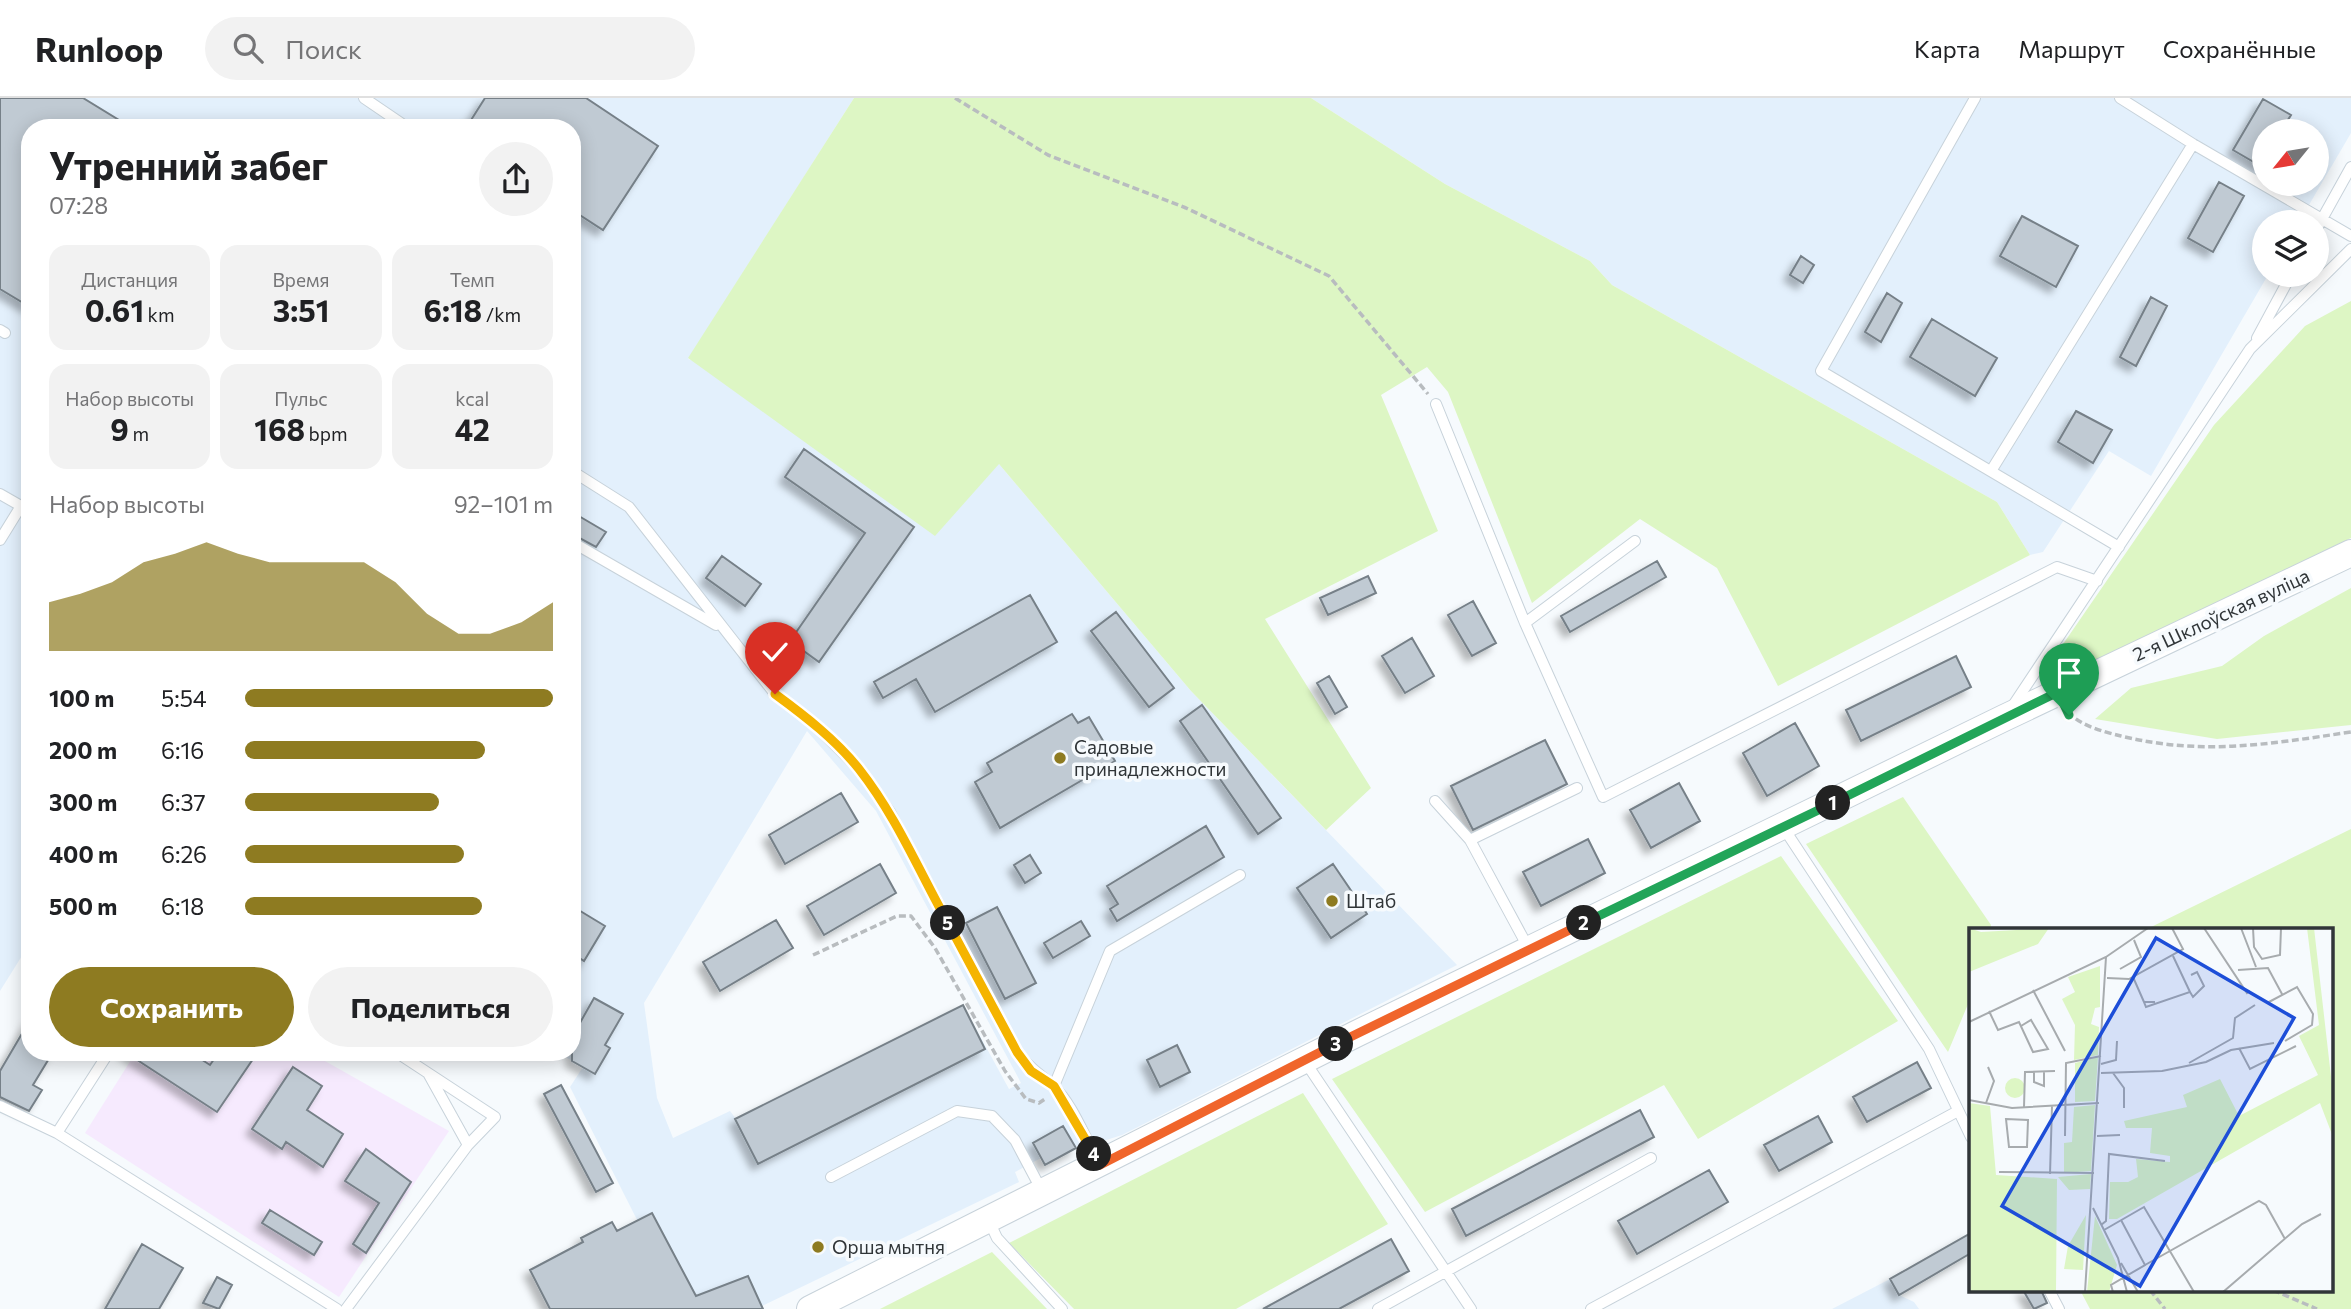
<!DOCTYPE html>
<html lang="ru">
<meta charset="utf-8">
<style>
body{margin:0;font-family:Commissioner,sans-serif;background:#f2f2f2;color:#202124;height:100vh;display:flex;flex-direction:column;font-size:26px;white-space:nowrap}
*{box-sizing:border-box;margin:0}
p{font-size:23px;color:#757577}
.icon{flex:none;width:38px;height:38px;fill:none;stroke:currentColor;stroke-width:2;stroke-linecap:round;stroke-linejoin:round}
.map{position:relative;flex:1;overflow:hidden}
.panel{position:absolute;left:21px;top:21px;width:560px;height:942px;display:flex;flex-direction:column;background:#fff;border-radius:28px;box-shadow:0 4px 18px #0003}
.panel>*{flex:none}
.needle{width:46px;rotate:240deg}
.controls{position:absolute;left:2252px;top:21px;display:grid;gap:14px}
.controls a{display:grid;place-items:center;width:77px;height:77px;border-radius:50%;background:#fff;box-shadow:0 4px 18px #0003;font-size:35px}
.pin{position:absolute;display:grid;place-items:center;width:60px;height:60px;color:#fff;margin:-72px -30px;border-radius:50% 50% 50% 0;rotate:-45deg;box-shadow:0 0 7px #0007}
.pin .icon{rotate:45deg}
.km{position:absolute;width:35px;height:35px;margin:-18px;border-radius:50%;background:#222;color:#fff;font-size:19px;line-height:35px;text-align:center}
.round{display:grid;place-items:center;flex:none;width:74px;height:74px;border-radius:37px;background:#f2f2f2}
.summary{display:flex;align-items:center;justify-content:space-between;height:119px;padding:0 28px}
h1{font-size:38px;font-weight:700;line-height:52px}
.metrics{display:grid;grid-template-columns:repeat(3,1fr);gap:10px;height:119px;padding:7px 28px}
.metrics div{display:grid;align-content:center;border-radius:18px;background:#f2f2f2;text-align:center}
.metrics b{font-size:30px;font-weight:700}
.metrics small{font-size:19px;font-weight:400}
.metrics p{font-size:19px}
.chart{height:196px;padding:14px 28px}
.chart p{display:flex;justify-content:space-between}
.chart svg{width:100%;height:126px;margin-top:7px;fill:#8e7b21;opacity:.7}
.action{display:flex;gap:14px;margin-top:auto;padding:14px 28px}
.action a{flex:1;height:80px;border-radius:42px;background:#8e7b21;color:#fff;font-size:28px;font-weight:700;line-height:80px;text-align:center}
.action a+a{background:#f2f2f2;color:#202124}
ul{padding:0 28px;list-style:none;font-size:23px}
li{display:grid;grid-template-columns:112px 84px 1fr;align-items:center;height:52px}
li i{height:18px;border-radius:9px;background:#8e7b21}
header{display:flex;align-items:center;gap:42px;box-sizing:border-box;height:98px;padding:0 35px;background:#fff;border-bottom:2px solid #e0e0e0}
header strong{font-size:33px}
nav{display:flex;gap:38px;margin-inline-start:auto;font-size:24px}
.search{width:490px;height:63px;background:#f2f2f2;display:flex;align-items:center;gap:18px;box-sizing:border-box;padding:0 24px;border-radius:38px;color:#757577;font-size:26px}
.map>svg:first-child{display:block}
.built{fill:#e3f0fc;fill-rule:evenodd}
.education{fill:#f6eafe}
.green{fill:#ddf6c4}
.building{fill:#c0cad3;stroke:#768088;stroke-width:2;filter:url(#shadow)}
.lines{fill:none;stroke-linecap:round;stroke-linejoin:round}
.service-casing{stroke:#c7d2da;stroke-width:12}
.tertiary-casing{stroke:#c7d2da;stroke-width:28}
.path{stroke:#b8bcbf;stroke-width:3.5;stroke-dasharray:7 3.5;stroke-linecap:butt}
.service{stroke:#fff;stroke-width:10}
.tertiary{stroke:#fff;stroke-width:26}
.split-1-casing{stroke:#fff;stroke-width:14}
.split-2-casing{stroke:#fff;stroke-width:14}
.split-3-casing{stroke:#fff;stroke-width:14}
.split-4-casing{stroke:#fff;stroke-width:14}
.split-5-casing{stroke:#fff;stroke-width:14}
.split-6-casing{stroke:#fff;stroke-width:14}
.split-1{stroke:#22a559;stroke-width:9}
.split-2{stroke:#22a559;stroke-width:9}
.split-3{stroke:#f0652b;stroke-width:9}
.split-4{stroke:#f0652b;stroke-width:9}
.split-5{stroke:#f5b400;stroke-width:9}
.split-6{stroke:#f5b400;stroke-width:9}
.poi-dot{fill:#8e7b21;stroke:#f6fafd;stroke-width:2.5}
.labels{text-anchor:middle;stroke-width:7;stroke-linejoin:round;paint-order:stroke}
.street-label{font-size:19px;fill:#303538;stroke:#f6fafd}
.poi-label{font-size:19px;fill:#303538;stroke:#f6fafd;text-anchor:start}
.inset-road{fill:none;stroke:#a7abae;stroke-width:2}
.view{fill:#1d4ed8;fill-opacity:0.15;stroke:#1d4ed8;stroke-width:3.5}
.inset-edge{fill:none;stroke:#303538;stroke-width:3.5}
</style>
<header>
<strong>Runloop</strong>
<div class="search"><svg class="icon" aria-label="search" viewBox="0 0 24 24"><circle cx="10" cy="10" r="6"/><path d="M15 15l6 6"/></svg>Поиск</div>
<nav><a>Карта</a><a>Маршрут</a><a>Сохранённые</a></nav>
</header>
<div class="map">
<svg width="2351" height="1211" viewBox="0 0 2351 1211">
<defs>
<filter id="shadow"><feDropShadow dx="-6" dy="6" stdDeviation="3.5" flood-color="#0004"/></filter>
</defs>
<rect width="100%" height="100%" fill="#f6fafd"/>
<path class="built" d="M0 0H854L688 261 999 366 1191 593 1457 867 1122 1037 1100 1044 1087 1043 1045 1067 1041 1060 1015 1074 1019 1084 756 1211H682L570 989 583 969 562 957 564 954H572V30H30V845L0 893ZM807 633 876 713 1021 985 1009 991 963 907 736 1021 730 1013 673 1040 657 1000 644 905Z
M1311 0H2351V35L2299 124H2264V177H2268L2151 378 2109 353 2043 454 2030 457 1997 404 1612 187 1590 163 1445 86ZM2264 33H2317V86H2264Z
M1890 1181 1899 1197 1914 1204 1919 1211H1832Z"/>
<path class="education" d="M136 954H309L449 1033 339 1199 85 1035Z"/>
<path class="green" d="M854 0H1311L1445 86 1590 163 1612 187 1997 404 2030 457 1778 588 1717 470 1640 421 1532 505 1448 294 1427 269 1381 297 1438 433 1265 521 1371 690 1326 732 1191 593 999 366 935 438 688 260Z
M2351 203V440L2099 565 2080 570 2067 568 2060 561 2059 552 2214 327 2305 228Z
M2351 490V627L2217 641 2095 621 2131 590 2222 568 2264 538Z
M1903 699 1991 827 1990 831H1971V899L1948 954 1806 746Z
M2351 731V1211H2090L2080 1192H2332V831H2147Z
M1781 758 1898 923 1698 1041 1664 987 1425 1114 1332 981Z
M1303 995 1388 1126 1236 1211H1074L1009 1145Z
M992 1154 1047 1211H880Z"/>
<path class="building" d="M0 0H83L132 30H30V209L0 191Z
M485 0H586L658 48 603 132 572 112V30H466Z
M2263 1 2291 17 2281 33H2264V70L2233 52Z
M2219 84 2244 98 2213 154 2188 140Z
M2022 118 2078 148 2056 189 2000 158Z
M1801 158 1814 167 1803 185 1790 177Z
M1887 195 1902 205 1881 244 1865 234Z
M2151 199 2167 208 2136 268 2120 259Z
M1932 221 1997 260 1975 298 1910 259Z
M2076 313 2112 332 2093 365 2058 344Z
M804 351 914 429 819 564 790 543 865 435 785 379Z
M572 414 606 434 596 449 572 436Z
M722 458 761 486 745 508 706 480Z
M1657 463 1666 479 1570 534 1561 518Z
M1368 478 1376 495 1328 517 1320 500Z
M1030 497 1057 544 935 614 916 581 883 600 874 584Z
M1473 503 1496 545 1472 558 1448 517Z
M1116 514 1174 590 1149 609 1091 533Z
M1412 540 1434 578 1405 595 1382 558Z
M1956 558 1971 589 1861 643 1846 612Z
M1329 578 1347 609 1335 616 1317 585Z
M1202 607 1281 720 1258 736 1180 623Z
M1072 616 1078 625 1089 619 1115 663 1000 730 975 684 992 674 987 665Z
M1795 625 1819 668 1767 698 1743 655Z
M1545 642 1567 686 1473 732 1451 688Z
M1679 685 1700 723 1651 750 1630 712Z
M841 695 858 724 785 766 769 737Z
M1206 728 1224 759 1117 823 1110 811 1118 806 1107 788Z
M1588 741 1605 775 1541 808 1523 774Z
M1030 757 1041 775 1025 785 1014 767Z
M880 766 896 795 824 837 807 808Z
M1333 766 1367 816 1331 840 1297 790Z
M572 808 605 828 584 863 572 855Z
M997 809 1036 885 1005 901 966 825Z
M776 822 793 850 720 893 703 864Z
M1081 823 1090 838 1053 860 1044 845Z
M594 900 623 916 605 947 610 950 595 976 572 963V939Z
M963 907 985 951 758 1066 735 1021Z
M30 922V954H53L33 987 42 992 29 1013 0 999V973Z
M1177 947 1190 974 1160 989 1147 962Z
M125 954H190L210 967 219 954H241L253 961 217 1014Z
M1917 964 1931 990 1867 1024 1853 999Z
M293 969 322 988 307 1012 343 1036 323 1069 286 1044 282 1051 252 1031Z
M561 987 613 1085 596 1094 544 996Z
M1640 1012 1654 1039 1466 1138 1452 1111Z
M1818 1018 1832 1044 1779 1073 1764 1047Z
M1063 1028 1076 1050 1045 1067 1033 1045Z
M366 1051 411 1084 366 1155 353 1146 379 1105 345 1083Z
M1709 1072 1728 1104 1637 1156 1618 1123Z
M270 1112 322 1144 314 1157 262 1125Z
M652 1115 696 1198 748 1178 763 1211H550L530 1172 583 1144 581 1140 612 1124 617 1133Z
M1971 1135V1155L1899 1197 1890 1181Z
M1391 1141 1409 1173 1339 1211H1263Z
M142 1146 183 1170 159 1211H105Z
M217 1179 232 1187 219 1211 203 1205Z
M2023 1192H2041L2047 1205 2034 1211Z"/>
<g class="lines">
<g class="service-casing">
<path id="service" d="M364 0 408 30
M1975 0 1821 273 2119 449
M2120 0 2193 46
M2317 130 2351 69
M0 232 5 235
M2257 240 2291 177
M1436 306 1525 525 1603 699 2057 469 2097 483
M572 373 629 409 775 596 812 624 858 670 890 714 1017 954C1029 970 1039 975 1053 988 1073 1006 1085 1041 1099 1064
M1991 373 2193 46 2351 138
M0 396 21 408 0 442
M572 444 716 527
M1525 525 1635 443
M2012 609 2250 251 2351 151
M1435 703 1470 742 1529 851
M1783 729 1929 951 1971 1039
M1470 742 1577 690
M396 954 495 1019 468 1047 428 975
M1304 962 1471 1211
M1054 988 1110 853 1240 777
M0 1008 57 1035 337 1211
M57 1035 109 954
M831 1079 957 1013 992 1018 1015 1042 1042 1093
M989 1123 997 1140 1062 1211
M2049 1192 2059 1211
M346 1211 468 1047
M1378 1211 1651 1060
M1591 1211 1958 1013"/>
</g>
<g class="tertiary-casing">
<path id="tertiary" d="M810 1211 1356 936 2004 620 2351 455"/>
</g>
<path class="path" d="M955 0 1048 57 1186 110 1329 178 1428 296
M2068 614C2079 627 2104 634 2121 638 2203 658 2269 646 2351 634
M813 857 897 818H911L935 850 1005 973 1026 1001 1039 1005 1045 1001
M2150 1192 2165 1211
M2273 1192 2317 1211"/>
<use href="#service" class="service"/>
<use href="#tertiary" class="tertiary"/>
</g>
<g class="lines">
<g class="split-1-casing">
<path id="split-1" d="M1833 705 2058 594 2069 617"/>
</g>
<g class="split-2-casing">
<path id="split-2" d="M1584 825 1833 705"/>
</g>
<g class="split-3-casing">
<path id="split-3" d="M1336 946 1584 825"/>
</g>
<g class="split-4-casing">
<path id="split-4" d="M1094 1056 1100 1067 1336 946"/>
</g>
<g class="split-5-casing">
<path id="split-5" d="M948 825 1017 954 1031 973 1054 988 1094 1056"/>
</g>
<g class="split-6-casing">
<path id="split-6" d="M775 596C805 618 836 642 859 671 896 718 919 773 948 825"/>
</g>
<use href="#split-1" class="split-1"/>
<use href="#split-2" class="split-2"/>
<use href="#split-3" class="split-3"/>
<use href="#split-4" class="split-4"/>
<use href="#split-5" class="split-5"/>
<use href="#split-6" class="split-6"/>
</g>
<g class="poi-dot">
<circle cx="1060" cy="660" r="7"/>
<circle cx="1332" cy="803" r="7"/>
<circle cx="818" cy="1149" r="7"/>
</g>
<g class="labels">
<g class="street-label">
<text transform="translate(2221 517) rotate(-25)" y="7">2-я Шклоўская вуліца</text>
</g>
<g class="poi-label">
<text x="1074" y="656">Садовые<tspan x="1074" dy="22">принадлежности</tspan></text>
<text x="1346" y="810">Штаб</text>
<text x="832" y="1156">Орша мытня</text>
</g>
</g>
<g transform="translate(1969 830)">
<rect width="364" height="364" fill="#f6fafd"/>
<path d="M0 0 12 4 80 0 69 16 0 44ZM338 0H345L364 166V209L351 175 148 291H140L141 254H159L169 249 167 231 201 234V228L181 225 183 200H157L155 193 218 179 214 167 251 151 270 188 349 147 330 108 350 97ZM131 38V79L126 80 122 96 130 99 129 127 105 132 106 97 93 71 106 64 99 49ZM129 129 126 173 106 174V135ZM36 160a10 10 0 1 1 20 0a10 10 0 1 1-20 0ZM0 175 21 178 27 247 88 251 87 364H0ZM126 177 122 243 95 245V215L103 214 105 179ZM122 246 121 261 100 262 89 249ZM117 287 114 342 95 341 99 318ZM126 288 148 337 140 364H118Z" fill="#ddf6c4"/>
<path class="inset-road" d="M235 0 278 65 281 63M272 0 287 39M284 0 285 19 293 31 311 27 312 0M151 41 172 29 165 12M269 42 299 40 313 66M164 49 175 74M138 50 160 51 214 21 203 0M64 62 96 123M221 64 224 69 235 58 228 44 222 47M186 74H175L177 79 221 64 204 28M298 75 328 59 344 86 343 97 316 113M20 83 29 102 50 94 64 124 79 121 62 92 52 98M0 94 137 29 179 0M270 120 281 141 327 118M220 135 264 110 266 90 286 77M132 136 147 132 148 113M65 144V154L75 158V144M132 145 193 143 237 134 262 122 305 115M144 145 155 160V180M0 172 43 180 130 175M17 175 25 153 19 139M55 179 56 144 86 143M37 191 59 192 58 219H40ZM96 208 97 135 132 128M128 208 151 207M30 244 125 245M81 246 83 178M124 280 149 330 158 364M132 297 137 293 140 226 196 233M135 302 175 279 225 364M152 335 169 364M176 337 290 273 297 277 316 311M116 364 137 29M144 364 142 357 176 337 152 292M254 364 333 296 352 286"/>
<path class="view" d="M187 10 325 90 171 358 33 278Z"/>
<rect width="364" height="364" class="inset-edge"/>
</g>
</svg>
<div class="controls">
<a><svg class="needle" viewBox="-14 -14 28 28"><path d="M0-13l5 13h-10z" fill="#e53935"/><path d="M0 13l5-13h-10z" fill="#757577"/></svg></a>
<a><svg class="icon" aria-label="layers" viewBox="0 0 24 24"><path d="M12 4l9 5-9 5-9-5zM3 14l9 5 9-5"/></svg></a>
</div>
<div class="pin" style="left:2069px;top:617px;background:#1e9e55"><svg class="icon" aria-label="arrive" viewBox="0 0 24 24"><path d="M6 21V4h12l-3 4 3 4H6"/></svg></div>
<div class="pin" style="left:775px;top:596px;background:#d93025"><svg class="icon" aria-label="check" viewBox="0 0 24 24"><path d="M5 12l5 5 9-10"/></svg></div>
<b class="km" style="left:1833px;top:705px">1</b>
<b class="km" style="left:1584px;top:825px">2</b>
<b class="km" style="left:1336px;top:946px">3</b>
<b class="km" style="left:1094px;top:1056px">4</b>
<b class="km" style="left:948px;top:825px">5</b>
<section class="panel">
<div class="summary"><div><h1>Утренний забег</h1><p>07:28</p></div><a class="round"><svg class="icon" aria-label="share" viewBox="0 0 24 24"><path d="M12 15V3M7 8l5-5 5 5M5 13v7h14v-7"/></svg></a></div>
<div class="metrics">
<div><p>Дистанция</p><b>0.61<small> km</small></b></div>
<div><p>Время</p><b>3:51</b></div>
<div><p>Темп</p><b>6:18<small> /km</small></b></div>
</div>
<div class="metrics">
<div><p>Набор высоты</p><b>9<small> m</small></b></div>
<div><p>Пульс</p><b>168<small> bpm</small></b></div>
<div><p>kcal</p><b>42</b></div>
</div>
<div class="chart"><p><span>Набор высоты</span>92–101 m</p>
<svg viewBox="0 0 160 44" preserveAspectRatio="none"><path d="M0 44V27L10 24L20 20L30 13L40 10L50 6L60 10L70 13L80 13L90 13L100 13L110 20L120 31L130 38L140 38L150 34L160 27V44z"/></svg>
</div>
<ul>
<li><b>100 m</b>5:54<i style="width:100%"></i></li>
<li><b>200 m</b>6:16<i style="width:78%"></i></li>
<li><b>300 m</b>6:37<i style="width:63%"></i></li>
<li><b>400 m</b>6:26<i style="width:71%"></i></li>
<li><b>500 m</b>6:18<i style="width:77%"></i></li>
</ul>
<div class="action"><a>Сохранить</a><a>Поделиться</a></div>
</section>
</div>
